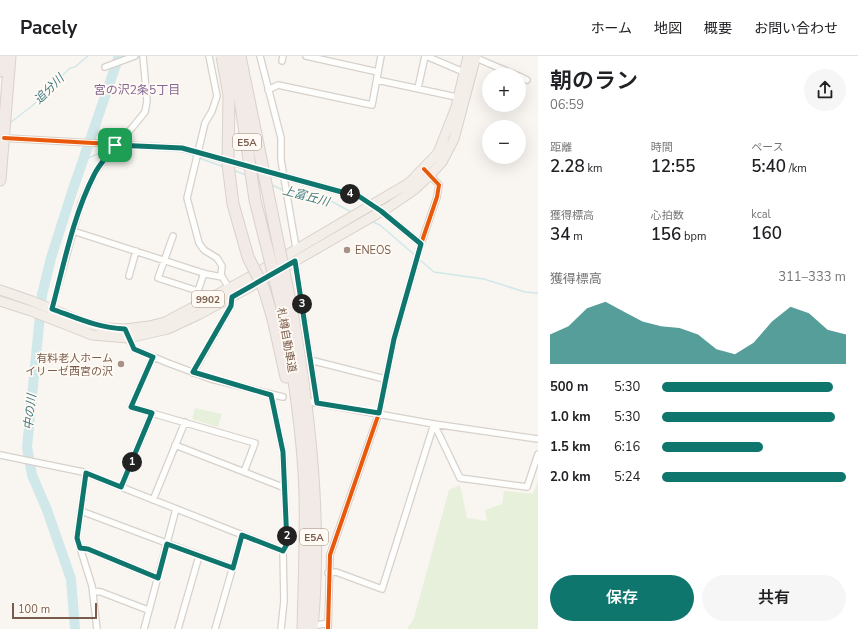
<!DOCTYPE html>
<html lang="ja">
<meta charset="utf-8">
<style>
body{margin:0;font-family:"Nunito Sans","Noto Sans JP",sans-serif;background:#f6f6f6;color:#202124;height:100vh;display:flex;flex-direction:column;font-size:15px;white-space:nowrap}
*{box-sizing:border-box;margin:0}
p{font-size:13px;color:#757577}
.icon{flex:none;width:22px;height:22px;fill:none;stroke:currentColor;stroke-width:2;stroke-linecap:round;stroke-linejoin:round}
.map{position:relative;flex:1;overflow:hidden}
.drawer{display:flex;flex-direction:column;background:#fff;width:320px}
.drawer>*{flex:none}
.buttons{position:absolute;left:482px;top:12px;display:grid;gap:8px}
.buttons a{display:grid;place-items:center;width:44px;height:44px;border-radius:50%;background:#fff;box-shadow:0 4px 16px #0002;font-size:20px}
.scale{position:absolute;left:12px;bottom:10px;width:85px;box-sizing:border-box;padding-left:4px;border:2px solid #7a5c4d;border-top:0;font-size:11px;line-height:14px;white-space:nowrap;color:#7a5c4d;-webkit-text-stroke:3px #fffaf3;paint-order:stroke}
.pin{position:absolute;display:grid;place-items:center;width:34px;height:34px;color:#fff;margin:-17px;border-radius:8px;box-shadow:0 2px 6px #0006}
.km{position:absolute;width:20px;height:20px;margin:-10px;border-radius:50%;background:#222;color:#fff;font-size:11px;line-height:20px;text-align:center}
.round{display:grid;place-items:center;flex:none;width:42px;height:42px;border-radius:21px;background:#f6f6f6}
.head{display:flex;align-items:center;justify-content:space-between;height:68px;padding:0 12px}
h1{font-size:22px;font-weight:600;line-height:30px}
.figures{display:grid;grid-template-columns:repeat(3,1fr);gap:6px;height:68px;padding:4px 12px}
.figures div{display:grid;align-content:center}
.figures b{font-size:17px;font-weight:600}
.figures small{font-size:11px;font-weight:400}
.figures p{font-size:11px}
.chart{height:112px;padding:8px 12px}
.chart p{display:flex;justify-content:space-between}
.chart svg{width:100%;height:72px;margin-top:4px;fill:#0f766e;opacity:.7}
.action{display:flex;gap:8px;margin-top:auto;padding:8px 12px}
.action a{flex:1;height:46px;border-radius:24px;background:#0f766e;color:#fff;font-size:16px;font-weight:600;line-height:46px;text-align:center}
.action a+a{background:#f6f6f6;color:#202124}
ul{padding:0 12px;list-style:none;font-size:13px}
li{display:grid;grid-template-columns:64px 48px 1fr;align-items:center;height:30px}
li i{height:10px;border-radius:5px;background:#0f766e}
header{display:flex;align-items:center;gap:24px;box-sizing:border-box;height:56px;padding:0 20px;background:#fff;border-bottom:1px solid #e0e0e0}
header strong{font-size:19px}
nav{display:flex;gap:22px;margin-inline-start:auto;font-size:14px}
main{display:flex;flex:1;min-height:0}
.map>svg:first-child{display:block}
.green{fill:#e7f0db}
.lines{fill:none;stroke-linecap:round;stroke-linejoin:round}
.stream{stroke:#d0e8ea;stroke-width:1.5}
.river{stroke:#d0e8ea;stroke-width:10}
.street-casing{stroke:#d7d1cb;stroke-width:8}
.primary-casing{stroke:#dad1cc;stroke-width:11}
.highway-casing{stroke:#dad1cc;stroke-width:13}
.street{stroke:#fefefd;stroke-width:5.5}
.primary{stroke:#f3eee8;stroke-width:9}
.highway{stroke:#f2eae7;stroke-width:11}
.highway-bridge-casing{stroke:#dad1cc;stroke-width:13;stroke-linecap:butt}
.highway-bridge{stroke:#f2eae7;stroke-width:11}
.cycleway-casing{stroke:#fffaf3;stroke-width:6}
.cycleway{stroke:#e8590c;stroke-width:4}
.route-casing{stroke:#fff;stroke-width:8}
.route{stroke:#0f766e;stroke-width:5}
.poi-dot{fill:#a69286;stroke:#fffaf3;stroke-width:1.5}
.labels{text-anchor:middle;stroke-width:3.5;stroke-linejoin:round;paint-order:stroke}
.shield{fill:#fffaf3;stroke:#a28b7f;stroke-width:1}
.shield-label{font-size:10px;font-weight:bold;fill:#7a5c4d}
.poi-label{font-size:11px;fill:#7a5c4d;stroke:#fffaf3;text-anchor:start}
.street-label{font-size:11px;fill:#7a5c4d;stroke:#fffaf3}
.water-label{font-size:12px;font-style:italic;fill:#437c86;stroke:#fffaf3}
.neighbourhood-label{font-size:12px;fill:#846695;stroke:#fffaf3}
</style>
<header>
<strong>Pacely</strong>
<nav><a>ホーム</a><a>地図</a><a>概要</a><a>お問い合わせ</a></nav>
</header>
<main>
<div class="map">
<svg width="538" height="573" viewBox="0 0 538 573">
<rect width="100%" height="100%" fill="#f9f5f0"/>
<path class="green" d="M195 352 222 358 218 371 192 363Z
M538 425V573H407L414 562 449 434 460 429 467 462 487 465 485 454 502 448 504 435 533 438Z"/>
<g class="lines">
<path class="stream" d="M11 66 32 50 70 12 75 11 88 0
M116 92 186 96 195 100
M199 102 224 111
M84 104 111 92
M233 114 246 119
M272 129 285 135
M288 136 329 144 353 157
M373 166 380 169 416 200
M419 203 434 216 484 223 525 236 538 237"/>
<path class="river" d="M75 573 71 523 47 454 32 419 27 391 42 239 51 202 72 136 119 0"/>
<g class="street-casing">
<path id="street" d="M209 0 217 40 212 55 205 67 187 142 199 187 204 194 217 202 222 210 221 219 229 232
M260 0 281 82V104L296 192
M306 0 378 16
M426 0 466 17
M476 2 516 19
M282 5 283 0
M105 11 135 0
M519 20 527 24
M377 24 461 42
M418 32 425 0
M268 34 278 29 372 49 381 0
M4 82 181 92 360 141 381 155 421 188
M73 175 206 218 222 221
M173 180 158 222 198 235 204 217
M295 205 317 347
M129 220 136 195
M51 256 81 147 95 117 115 89 122 84 145 56 147 45 143 0
M128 281 134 293 168 307 211 323 283 341
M153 301 131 351 255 387 244 416
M310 304 385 323
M193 317 231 250 232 241
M271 339 283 396 287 488 283 495 284 545 281 573
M311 346 434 368 538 383
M434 368 460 422 527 431 538 398
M175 389 285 432
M0 399 83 416 283 495
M86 417 77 482 92 530 97 573
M121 431 152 357
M153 444 185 366
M81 455 233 512
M80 492 88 493 158 522
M328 517 336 516 382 533 434 368
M93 535 101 536 148 554
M318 569 328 567
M144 573 176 453
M178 573 199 500
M215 573 242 479
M328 573 330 499 379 357 394 283 421 188 437 141 439 129 429 118"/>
</g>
<g class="primary-casing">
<path id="primary" d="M0 234 32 245 85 267 107 272 125 273 149 270 165 266 246 223 409 127 438 97 456 51 468 0
M0 245 31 255 92 279 128 282 168 273 198 259 250 231 389 151 414 134 430 119 442 106 454 83 476 0"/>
</g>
<g class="highway-casing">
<path id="highway" d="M0 15 1 0
M0 124 10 0
M292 255C310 359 322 467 312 573
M283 256C293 316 303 376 305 437 306 482 304 528 303 573
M273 263 286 321"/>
</g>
<use href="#street" class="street"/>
<use href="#primary" class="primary"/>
<use href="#highway" class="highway"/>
<g class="highway-bridge-casing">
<path id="highway-bridge" d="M222 0 229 39 228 108 233 148 248 201 264 233 273 263
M231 0 240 43 255 144 283 256
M240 0 292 255"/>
</g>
<use href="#highway-bridge" class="highway-bridge"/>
<g class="cycleway-casing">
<path id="cycleway" d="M4 82 181 92 360 141 381 155 421 188
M328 573 330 499 379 357 394 283 421 188 437 141 439 129 424 113"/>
</g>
<use href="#cycleway" class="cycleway"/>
</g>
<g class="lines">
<g class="route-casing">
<path id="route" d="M115 89 182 92 360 141 381 155 421 188 394 283 379 357 317 347 295 205 232 241 231 250 193 316 271 339 283 396 287 488 283 495 242 479 233 512 167 488 158 522 88 493 80 492 77 482 86 417 121 431 152 357 131 351 153 301 134 293 125 273C98 272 77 262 52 253 64 208 73 160 94 119 99 108 109 99 115 89Z"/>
</g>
<use href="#route" class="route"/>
</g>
<g class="poi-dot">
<circle cx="347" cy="194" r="4"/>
<circle cx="121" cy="308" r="4"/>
</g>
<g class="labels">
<g class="shield">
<rect x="233" y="78" width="28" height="16" rx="3"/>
<rect x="192" y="235" width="32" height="16" rx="3"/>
<rect x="300" y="473" width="28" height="16" rx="3"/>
</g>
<g class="shield-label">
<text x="247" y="90">E5A</text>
<text x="208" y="247">9902</text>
<text x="314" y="485">E5A</text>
</g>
<g class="poi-label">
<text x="355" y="198">ENEOS</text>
<text x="113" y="306" text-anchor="end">有料老人ホーム<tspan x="113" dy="13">イリーゼ西宮の沢</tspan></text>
</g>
<g class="street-label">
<text transform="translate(287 284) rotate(80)" y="4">札樽自動車道</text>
</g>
<g class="water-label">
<text transform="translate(49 33) rotate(-45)" y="4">追分川</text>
<text transform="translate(306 140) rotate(15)" y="4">上富丘川</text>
<text transform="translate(30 356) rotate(-84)" y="4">中の川</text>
</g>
<g class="neighbourhood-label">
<text x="137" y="38">宮の沢2条5丁目</text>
</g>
</g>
</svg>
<div class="buttons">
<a>+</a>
<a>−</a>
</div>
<div class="scale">100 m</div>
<div class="pin" style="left:115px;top:89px;background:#1e9e55"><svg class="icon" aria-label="arrive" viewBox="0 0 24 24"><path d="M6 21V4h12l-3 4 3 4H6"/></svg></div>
<b class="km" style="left:132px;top:406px">1</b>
<b class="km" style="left:287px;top:480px">2</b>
<b class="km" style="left:302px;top:248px">3</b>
<b class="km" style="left:350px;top:138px">4</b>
</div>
<section class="drawer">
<div class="head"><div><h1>朝のラン</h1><p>06:59</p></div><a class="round"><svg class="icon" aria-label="share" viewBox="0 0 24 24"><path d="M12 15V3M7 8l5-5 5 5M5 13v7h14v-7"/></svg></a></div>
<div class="figures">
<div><p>距離</p><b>2.28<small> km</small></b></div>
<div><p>時間</p><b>12:55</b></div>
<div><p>ペース</p><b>5:40<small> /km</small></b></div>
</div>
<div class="figures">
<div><p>獲得標高</p><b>34<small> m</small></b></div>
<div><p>心拍数</p><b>156<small> bpm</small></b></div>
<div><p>kcal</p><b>160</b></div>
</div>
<div class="chart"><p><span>獲得標高</span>311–333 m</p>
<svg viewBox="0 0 160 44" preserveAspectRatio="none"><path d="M0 44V26L10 21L20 10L30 6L40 12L50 18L60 21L70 22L80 26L90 35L100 38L110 31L120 18L130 9L140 13L150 23L160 26V44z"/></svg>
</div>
<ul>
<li><b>500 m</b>5:30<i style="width:93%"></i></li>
<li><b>1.0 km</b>5:30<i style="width:94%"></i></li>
<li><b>1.5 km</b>6:16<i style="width:55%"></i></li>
<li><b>2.0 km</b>5:24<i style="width:100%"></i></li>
</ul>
<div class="action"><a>保存</a><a>共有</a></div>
</section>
</main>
